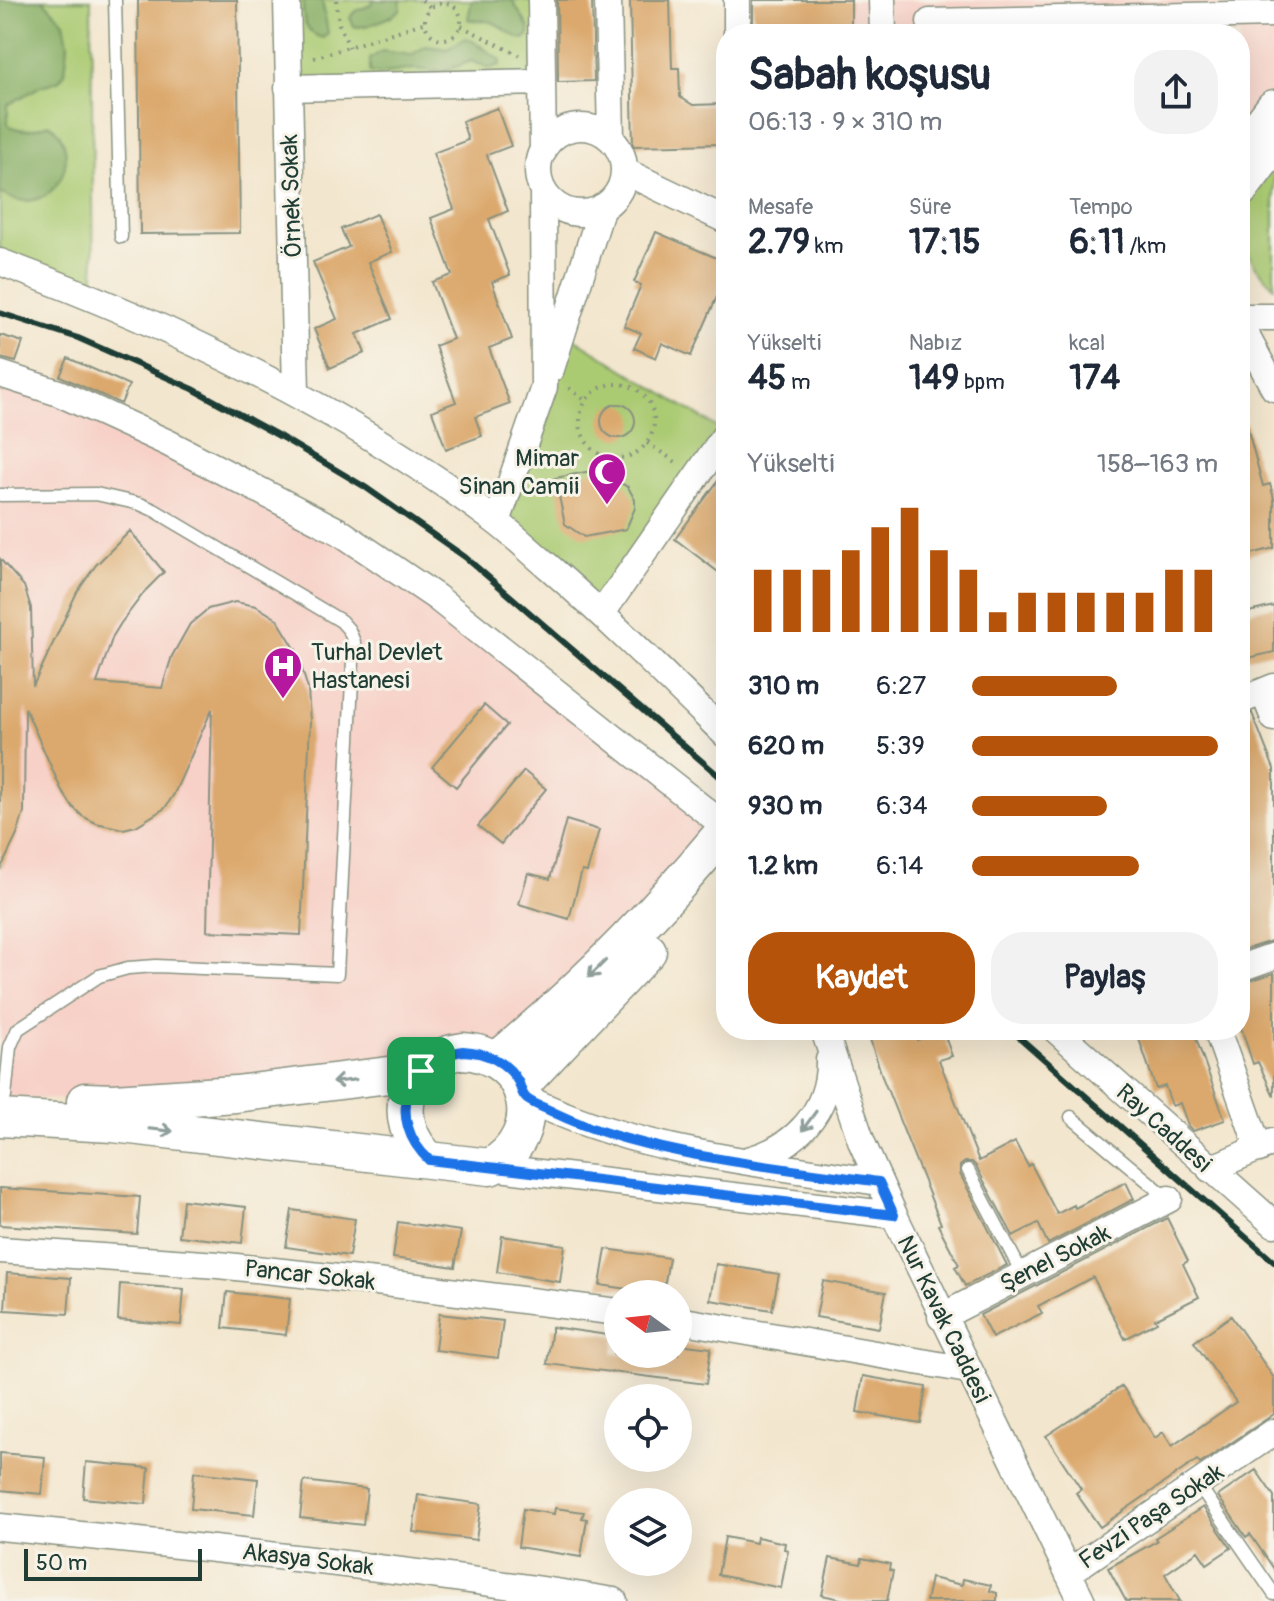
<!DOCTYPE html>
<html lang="tr">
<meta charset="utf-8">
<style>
body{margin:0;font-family:Pangolin,sans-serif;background:#f2f2f3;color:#1f2937;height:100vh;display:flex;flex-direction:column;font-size:30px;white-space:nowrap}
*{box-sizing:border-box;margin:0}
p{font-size:26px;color:#747a83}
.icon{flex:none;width:44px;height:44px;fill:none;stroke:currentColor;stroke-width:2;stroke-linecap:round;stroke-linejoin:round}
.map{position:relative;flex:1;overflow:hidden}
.side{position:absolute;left:716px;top:24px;width:534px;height:1016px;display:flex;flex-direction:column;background:#fff;border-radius:32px;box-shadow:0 8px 32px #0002}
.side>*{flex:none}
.needle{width:52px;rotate:285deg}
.tools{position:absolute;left:604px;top:1280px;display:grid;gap:16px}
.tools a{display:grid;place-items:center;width:88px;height:88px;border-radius:50%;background:#fff;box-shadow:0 8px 32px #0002;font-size:40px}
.scale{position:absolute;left:24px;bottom:20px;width:178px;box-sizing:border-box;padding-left:8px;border:4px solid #1f3d34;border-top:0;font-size:22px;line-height:28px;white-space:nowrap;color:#1f3d34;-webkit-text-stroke:6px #f7f3e8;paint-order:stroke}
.pin{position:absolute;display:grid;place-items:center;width:68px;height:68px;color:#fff;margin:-34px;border-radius:16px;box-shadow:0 4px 12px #0006}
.round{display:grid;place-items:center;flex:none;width:84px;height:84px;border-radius:32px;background:#f2f2f3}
.head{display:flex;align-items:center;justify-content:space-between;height:136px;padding:0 32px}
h1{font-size:44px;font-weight:800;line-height:60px}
.metrics{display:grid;grid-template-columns:repeat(3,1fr);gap:12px;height:136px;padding:8px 32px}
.metrics div{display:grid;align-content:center}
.metrics b{font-size:34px;font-weight:800}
.metrics small{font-size:22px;font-weight:400}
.metrics p{font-size:22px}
.chart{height:224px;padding:16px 32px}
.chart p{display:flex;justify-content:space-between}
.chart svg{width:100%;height:144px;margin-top:8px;stroke:#b45309;stroke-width:6}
.primary-button{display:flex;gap:16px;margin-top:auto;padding:16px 32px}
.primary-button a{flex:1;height:92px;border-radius:32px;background:#b45309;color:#fff;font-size:32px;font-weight:800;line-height:92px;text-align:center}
.primary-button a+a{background:#f2f2f3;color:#1f2937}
ul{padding:0 32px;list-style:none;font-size:26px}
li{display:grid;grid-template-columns:128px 96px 1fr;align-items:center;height:60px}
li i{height:20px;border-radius:10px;background:#b45309}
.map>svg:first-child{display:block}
.built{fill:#f7d1c8}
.green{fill:#abcb73;stroke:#658454;stroke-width:2}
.forest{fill:#88af65;stroke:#54764c;stroke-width:2}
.building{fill:#dba96d}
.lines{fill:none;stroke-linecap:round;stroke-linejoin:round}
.lane-casing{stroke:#899281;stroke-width:15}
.street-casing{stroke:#899281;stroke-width:29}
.secondary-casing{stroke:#899281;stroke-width:39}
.path{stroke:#899281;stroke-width:4;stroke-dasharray:2 6;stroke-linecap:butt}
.lane{stroke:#fff;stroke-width:12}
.street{stroke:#fff;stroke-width:26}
.secondary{stroke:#fff;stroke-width:36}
.rail{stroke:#1f3d34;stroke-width:6}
.oneway{stroke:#8f9e9a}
.route-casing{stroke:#fff;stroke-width:16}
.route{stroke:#1a73e8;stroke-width:10}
.labels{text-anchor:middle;stroke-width:6;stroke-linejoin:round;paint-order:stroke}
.street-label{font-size:24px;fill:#1f3d34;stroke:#f7f3e8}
.poi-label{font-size:24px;fill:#1f3d34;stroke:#f7f3e8;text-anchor:end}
</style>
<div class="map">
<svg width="1274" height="1601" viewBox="0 0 1274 1601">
<rect width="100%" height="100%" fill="#f7f3e8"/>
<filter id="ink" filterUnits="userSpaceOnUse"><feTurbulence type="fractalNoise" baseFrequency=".0125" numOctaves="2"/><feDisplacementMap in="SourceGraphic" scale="16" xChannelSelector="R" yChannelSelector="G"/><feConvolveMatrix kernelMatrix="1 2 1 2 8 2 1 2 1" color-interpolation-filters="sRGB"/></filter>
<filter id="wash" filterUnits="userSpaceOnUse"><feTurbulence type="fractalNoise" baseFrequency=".006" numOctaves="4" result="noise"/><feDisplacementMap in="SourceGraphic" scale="32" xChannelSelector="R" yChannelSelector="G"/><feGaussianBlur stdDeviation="1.8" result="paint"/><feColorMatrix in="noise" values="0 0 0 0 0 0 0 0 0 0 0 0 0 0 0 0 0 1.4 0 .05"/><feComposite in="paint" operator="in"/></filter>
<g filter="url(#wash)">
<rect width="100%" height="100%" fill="#f3e6ce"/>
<path class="built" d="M851 0H1274V108L1240 153V34H851Z
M0 374 340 532 726 827 497 1060 114 1102 0 1097Z"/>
<path class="green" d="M0 0H91L94 297 0 262Z
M287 0H541L542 82 288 88Z
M1274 144V287L1256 267 1240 240V189Z
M564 332 726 433 602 613 497 522Z"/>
<path class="forest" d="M0 0H43L64 22 68 44 65 73 58 81 41 86 8 105V125C23 133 33 130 49 124 87 149 56 225 0 193Z
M304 0H322L328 33 323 38C305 34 301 17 304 0Z
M373 0H401L400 10C392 17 364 30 354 26L350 18C355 9 362 9 371 5Z
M472 0H512L529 28V34L524 39C511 37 506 28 494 23 485 19 477 22 468 19Z
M465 38C477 41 489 54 501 60L500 65 490 68 471 61 442 72 414 69 380 74 370 72V59L382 51 411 55 426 46 447 49Z"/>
<g id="blocks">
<path class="building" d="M138 0H237L240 233 140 234Z
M557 0H592L594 81 558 82Z
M630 0H670L672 68H679L680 97 693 105 723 104V144L633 146Z
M753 0H851V34H753Z
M497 108 511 146 487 155 508 211 489 219 510 275 492 282 512 339 489 348 510 404 475 417 482 436 446 449 432 411 456 402 435 346 453 339 432 282 452 275 431 218 454 209 433 153 468 140 462 121Z
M376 214 392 252 368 262 392 319 357 334 365 353 330 368 314 329 337 319 313 262 349 247 341 229Z
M656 232 726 262V276L691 356 662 343 656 358 634 348 641 333 624 326 641 285 634 282Z
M0 335 23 342 16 362 0 358Z
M68 358 129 385 121 404 60 376Z
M601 421a17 17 0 1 1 34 0a17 17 0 1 1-34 0Z
M1246 423 1263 486 1270 484 1274 499V548L1240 557V424Z
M596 470 628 487 635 500V508L626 529 584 537 565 524 555 478Z
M726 470V578L675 539Z
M130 531 164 572 146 590 121 623 113 636 97 683 162 688 172 656 190 624 208 609 235 602 256 606 277 619 296 650 308 689 310 721 301 935 207 931 212 709 174 794 165 808 136 826 123 829 96 823 82 816 72 806 61 789 25 708 24 812 17 835 0 870V559L24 586 31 608 33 686 77 592 96 565Z
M1274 606V652L1240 660V614Z
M484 705 507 725 456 787 432 767Z
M1252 713 1274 769V940L1240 951V717Z
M524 771 546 789 501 844 478 826Z
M566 820 599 830 587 872 582 871 569 919 519 904 528 873 550 879Z
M1274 973V1096L1258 1062 1253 1064 1240 1024V984Z
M867 1030H913L917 1040 943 1031 952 1056 939 1060 979 1161 1015 1142 1028 1166 1031 1164 1057 1214 1074 1205 1075 1208 1126 1182 1134 1199 1048 1244 1038 1223 1013 1236 976 1166 972 1162H965L960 1166V1174L1007 1265 965 1286 955 1267 959 1265 938 1225 941 1224 883 1079Z
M1136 1030H1193L1225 1120 1193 1131 1188 1126 1180 1103 1172 1106 1165 1086 1156 1089Z
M0 1188 140 1197 137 1234 0 1225Z
M183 1200 246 1207 242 1243 179 1236Z
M292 1210 355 1219 349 1256 286 1247Z
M1167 1218 1188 1261 1183 1264 1199 1297 1155 1319 1157 1322 1125 1339 1093 1277 1038 1306 1042 1313 992 1338 980 1315Z
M398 1222 461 1231 455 1267 393 1258Z
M502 1236 565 1245 560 1282 497 1272Z
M606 1249 669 1258 663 1294 600 1285Z
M716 1264 779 1274 772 1310 710 1300Z
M7 1273 71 1278 68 1314 5 1310Z
M823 1281 886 1292 879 1328 816 1317Z
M120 1284 184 1289 181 1325 118 1320Z
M227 1292 290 1299 286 1335 223 1328Z
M439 1314 503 1321 498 1358 435 1350Z
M1231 1316 1274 1378V1414L1200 1464 1197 1460 1100 1527 1076 1493 1081 1489 1046 1436 1122 1386 1155 1438 1163 1432 1172 1446 1236 1402 1194 1342Z
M552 1327 615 1336 613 1354H678V1344L711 1348 706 1384 547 1364Z
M863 1376 926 1387 920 1423 857 1412Z
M0 1453 45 1457 42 1494 0 1490Z
M86 1462 149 1468 146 1504 83 1498Z
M1256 1470 1274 1496V1569L1250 1534 1246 1537 1218 1496Z
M194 1472 258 1479 254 1515 191 1509Z
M304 1481 367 1489 363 1525 300 1518Z
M418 1495 481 1504 476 1540 413 1532Z
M1203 1507 1231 1548 1207 1564 1198 1551 1165 1574 1180 1601H1126L1108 1568 1157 1541 1155 1538Z
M555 1508 584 1512 582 1518 587 1519 581 1557 518 1547 523 1509 554 1514Z
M725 1537 756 1543 757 1537 785 1543 784 1549 788 1550 781 1588 718 1575Z
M830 1558 861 1564 862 1558 890 1564 889 1570 893 1571 887 1601H849L822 1595Z
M931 1578 962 1585 963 1579 991 1585 990 1591 997 1593V1601H926Z"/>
</g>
</g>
<g filter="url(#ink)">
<use href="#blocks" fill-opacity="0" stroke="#899281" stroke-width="2"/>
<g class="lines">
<g class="lane-casing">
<path id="lane" d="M115 0 121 237
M0 495 96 494 140 504 154 510 341 621 349 630 354 642 337 974 156 966 128 968 99 976 18 1029 10 1047 5 1097
M1071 1117 1169 1199
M968 1170 1023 1275
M1198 1484 1274 1594"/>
</g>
<g class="street-casing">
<path id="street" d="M287 0 296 392
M541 0 543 152
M608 0 611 139
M737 0V34
M882 0 883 34
M930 22 1274 14
M288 88 542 82
M538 170a43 43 0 1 1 86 0a43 43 0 1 1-86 0Z
M624 171 726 220
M0 262C175 327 344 408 494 520 513 534 531 552 549 567 611 621 668 678 726 735
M1240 317H1274
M1240 324 1274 388
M551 369 602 207
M0 374 59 393 168 443 340 532 436 597 726 827
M497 522 544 387 543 190
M602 613 726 434
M1264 693 1274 718
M1240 701 1274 687
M1240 968 1274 956
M824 1030 862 1143 894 1215 1082 1601
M1056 1030 1274 1224
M1217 1030 1259 1149
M524 1097C634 1152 759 1163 879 1182
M748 1160C795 1148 830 1111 829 1060
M490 1167 894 1215
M1210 1169 1273 1142
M0 1250 218 1265 385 1283 618 1312
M941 1317 1169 1199
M678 1320 968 1370
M0 1527C205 1547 410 1569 614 1601
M1068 1573 1274 1432"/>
</g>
<g class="secondary-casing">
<path id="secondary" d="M1240 153 1274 108
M1240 189 1274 144
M463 1051C530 1055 549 1134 490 1167L429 1160C386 1120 405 1058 463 1051Z
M497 1060C580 991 657 912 726 829
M520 1086 648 951
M85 1101 114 1102 236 1094 421 1071
M0 1118 113 1124 429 1160"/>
</g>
<path class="path" d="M336 0 339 24 349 47
M422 0 431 8
M425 21a18 18 0 1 1 36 0a18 18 0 1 1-36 0Z
M461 26 519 55
M314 58 426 22
M580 421a37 37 0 1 1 74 0a37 37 0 1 1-74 0Z
M569 388 586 401
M647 443 679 464"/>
<use href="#lane" class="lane"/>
<use href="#street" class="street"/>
<use href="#secondary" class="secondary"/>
<path class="rail" d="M0 313 78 338 193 389 281 437 365 487 465 557 726 782
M1011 1030 1274 1262"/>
</g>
<defs><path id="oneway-shaft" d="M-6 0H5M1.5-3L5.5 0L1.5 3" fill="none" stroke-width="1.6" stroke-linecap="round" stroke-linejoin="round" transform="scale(2)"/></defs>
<g class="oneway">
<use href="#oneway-shaft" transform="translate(597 969) rotate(135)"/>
<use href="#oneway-shaft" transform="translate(344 1081) rotate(173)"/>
<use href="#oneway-shaft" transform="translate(809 1121) rotate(126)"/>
<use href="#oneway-shaft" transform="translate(161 1130) rotate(6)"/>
</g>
</g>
<g class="lines" filter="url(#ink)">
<g class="route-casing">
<path id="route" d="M463 1051C486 1052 508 1062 519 1083 521 1089 522 1095 527 1099 535 1105 546 1108 555 1113 645 1156 779 1167 879 1182L894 1215 429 1160C386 1120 405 1059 463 1051Z"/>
</g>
<use href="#route" class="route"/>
</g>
<defs>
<g id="mosque-pin" transform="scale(2)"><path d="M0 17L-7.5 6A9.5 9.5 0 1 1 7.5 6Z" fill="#b5179e" stroke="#f7f3e8"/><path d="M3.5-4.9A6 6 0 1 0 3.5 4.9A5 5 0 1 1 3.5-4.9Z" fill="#fff"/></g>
<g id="hospital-pin" transform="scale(2)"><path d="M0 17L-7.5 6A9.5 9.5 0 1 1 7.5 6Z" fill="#b5179e" stroke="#f7f3e8"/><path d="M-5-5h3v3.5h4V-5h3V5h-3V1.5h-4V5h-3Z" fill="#fff"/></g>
</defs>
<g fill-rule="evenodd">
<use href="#mosque-pin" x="607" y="472"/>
<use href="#hospital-pin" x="283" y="666"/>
</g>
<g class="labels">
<g class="street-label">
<text transform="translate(291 196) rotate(-92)" y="8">Örnek Sokak</text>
<text transform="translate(1164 1128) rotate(42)" y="8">Ray Caddesi</text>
<text transform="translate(1055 1258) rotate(-27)" y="8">Şenel Sokak</text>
<text transform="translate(310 1275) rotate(6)" y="8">Pancar Sokak</text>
<text transform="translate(944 1319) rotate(64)" y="8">Nur Kavak Caddesi</text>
<text transform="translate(1151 1516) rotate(-34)" y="8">Fevzi Paşa Sokak</text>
<text transform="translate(308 1559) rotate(7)" y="8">Akasya Sokak</text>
</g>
<g class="poi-label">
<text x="579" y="466">Mimar<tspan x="579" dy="28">Sinan Camii</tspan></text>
<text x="311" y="660" text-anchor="start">Turhal Devlet<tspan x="311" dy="28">Hastanesi</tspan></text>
</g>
</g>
</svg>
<div class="tools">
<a><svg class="needle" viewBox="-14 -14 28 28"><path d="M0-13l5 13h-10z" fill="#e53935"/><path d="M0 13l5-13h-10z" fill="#747a83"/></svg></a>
<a><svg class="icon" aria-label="locate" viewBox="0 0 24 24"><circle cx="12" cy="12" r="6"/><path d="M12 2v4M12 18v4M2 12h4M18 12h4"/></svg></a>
<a><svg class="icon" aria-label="layers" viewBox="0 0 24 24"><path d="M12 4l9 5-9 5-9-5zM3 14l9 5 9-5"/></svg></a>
</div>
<div class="scale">50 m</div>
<div class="pin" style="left:421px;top:1071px;background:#1e9e55"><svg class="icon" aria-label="arrive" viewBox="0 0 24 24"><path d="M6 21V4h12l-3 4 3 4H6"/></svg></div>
<section class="side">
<div class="head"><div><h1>Sabah koşusu</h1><p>06:13 · 9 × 310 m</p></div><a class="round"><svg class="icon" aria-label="share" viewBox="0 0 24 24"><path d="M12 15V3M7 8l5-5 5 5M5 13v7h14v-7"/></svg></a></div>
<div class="metrics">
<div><p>Mesafe</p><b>2.79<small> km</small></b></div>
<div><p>Süre</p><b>17:15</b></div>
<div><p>Tempo</p><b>6:11<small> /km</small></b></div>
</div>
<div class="metrics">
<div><p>Yükselti</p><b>45<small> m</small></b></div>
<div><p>Nabız</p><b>149<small> bpm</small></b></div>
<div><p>kcal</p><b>174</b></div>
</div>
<div class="chart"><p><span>Yükselti</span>158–163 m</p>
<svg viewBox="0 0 160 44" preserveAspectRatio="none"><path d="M5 44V25M15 44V25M25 44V25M35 44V19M45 44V12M55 44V6M65 44V19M75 44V25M85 44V38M95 44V32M105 44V32M115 44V32M125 44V32M135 44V32M145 44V25M155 44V25"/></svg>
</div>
<ul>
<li><b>310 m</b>6:27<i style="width:59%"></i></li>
<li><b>620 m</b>5:39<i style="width:100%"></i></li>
<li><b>930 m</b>6:34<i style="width:55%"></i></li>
<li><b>1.2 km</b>6:14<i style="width:68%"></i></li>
</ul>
<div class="primary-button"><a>Kaydet</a><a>Paylaş</a></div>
</section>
</div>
